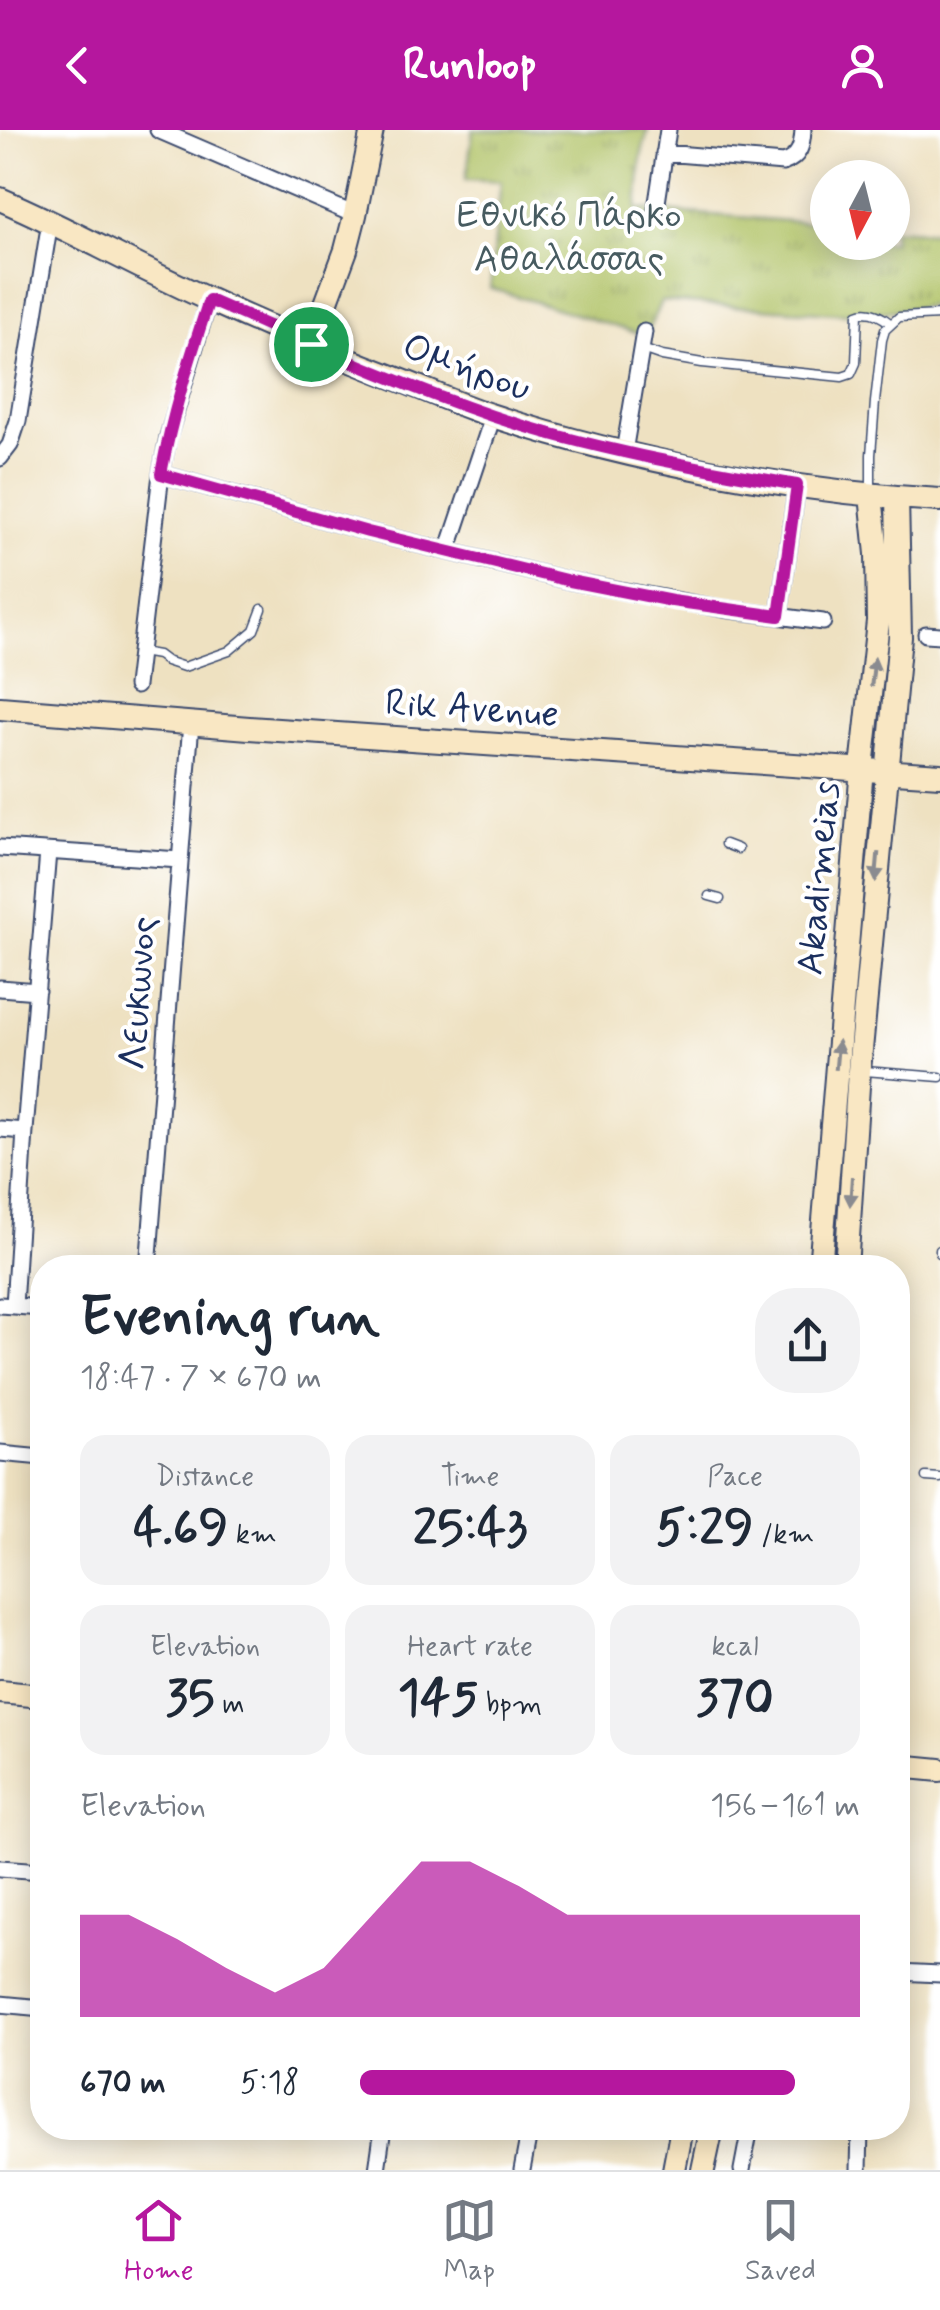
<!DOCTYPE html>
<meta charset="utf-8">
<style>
body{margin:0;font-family:Mynerve,sans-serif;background:#f2f2f3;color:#1f2937;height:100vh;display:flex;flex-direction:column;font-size:38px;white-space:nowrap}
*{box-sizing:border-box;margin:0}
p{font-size:32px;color:#747a83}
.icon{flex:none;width:55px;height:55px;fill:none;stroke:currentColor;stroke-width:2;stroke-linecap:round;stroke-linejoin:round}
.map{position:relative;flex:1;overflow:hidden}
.sheet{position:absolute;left:30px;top:1125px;width:880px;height:885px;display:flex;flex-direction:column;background:#fff;border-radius:40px;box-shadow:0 5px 25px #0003}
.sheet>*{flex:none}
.needle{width:65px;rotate:187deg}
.controls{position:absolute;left:810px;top:30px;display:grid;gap:20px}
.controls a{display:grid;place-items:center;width:100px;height:100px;border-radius:50%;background:#fff;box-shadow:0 5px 25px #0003;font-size:50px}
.pin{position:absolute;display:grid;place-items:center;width:85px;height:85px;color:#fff;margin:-42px;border:5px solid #fff;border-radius:50%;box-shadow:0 2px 10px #0007}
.round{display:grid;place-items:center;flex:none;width:105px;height:105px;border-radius:40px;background:#f2f2f3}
.headline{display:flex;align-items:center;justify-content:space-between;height:170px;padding:0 50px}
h1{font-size:55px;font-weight:800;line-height:75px}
.figures{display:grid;grid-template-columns:repeat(3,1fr);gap:15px;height:170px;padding:10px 50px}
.figures div{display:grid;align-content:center;border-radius:25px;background:#f2f2f3;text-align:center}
.figures b{font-size:50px;font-weight:800}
.figures small{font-size:28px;font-weight:400}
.figures p{font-size:28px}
.chart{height:280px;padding:20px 50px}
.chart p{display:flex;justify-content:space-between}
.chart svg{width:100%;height:180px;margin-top:10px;fill:#b5179e;opacity:.7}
ul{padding:0 50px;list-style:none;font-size:32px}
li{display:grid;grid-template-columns:160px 120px 1fr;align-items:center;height:75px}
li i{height:25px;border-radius:12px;background:#b5179e}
header{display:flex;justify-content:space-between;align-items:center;height:130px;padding:0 50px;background:#b5179e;color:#fff;font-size:45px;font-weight:800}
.tabs{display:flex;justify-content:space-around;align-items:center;height:140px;border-top:2px solid #e0e1e3;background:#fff;font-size:28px;color:#747a83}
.tabs a{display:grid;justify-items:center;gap:5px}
.tabs .current{color:#b5179e}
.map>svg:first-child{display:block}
.grass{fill:url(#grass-tufts);stroke:#657861;stroke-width:2.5}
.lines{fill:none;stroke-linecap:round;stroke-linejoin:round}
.lane-casing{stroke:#3b4a6d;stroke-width:11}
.street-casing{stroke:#3b4a6d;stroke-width:19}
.secondary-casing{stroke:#3b4a6d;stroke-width:26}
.lane{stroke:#fff;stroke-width:8}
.street{stroke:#fff;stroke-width:15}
.secondary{stroke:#f9e7c3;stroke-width:22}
.oneway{fill:#8a8b90}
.route-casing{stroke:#fff;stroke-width:20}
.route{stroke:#b5179e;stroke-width:12}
.labels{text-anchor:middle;stroke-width:8;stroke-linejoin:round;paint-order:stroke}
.park-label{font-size:38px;fill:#475b60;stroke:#fff}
.street-label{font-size:38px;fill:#1b2f5e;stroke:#fff}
</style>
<header><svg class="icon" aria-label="back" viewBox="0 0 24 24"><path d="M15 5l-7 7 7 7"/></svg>Runloop<svg class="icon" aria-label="person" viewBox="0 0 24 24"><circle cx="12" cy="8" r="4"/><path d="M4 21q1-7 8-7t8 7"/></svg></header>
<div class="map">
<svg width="940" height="2040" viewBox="0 0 940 2040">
<defs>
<pattern id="grass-tufts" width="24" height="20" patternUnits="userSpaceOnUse" patternTransform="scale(2.5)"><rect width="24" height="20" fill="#afc164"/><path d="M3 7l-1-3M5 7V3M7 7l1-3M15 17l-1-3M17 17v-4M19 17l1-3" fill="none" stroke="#8e9d56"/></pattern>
</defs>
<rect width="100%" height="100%" fill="#fff"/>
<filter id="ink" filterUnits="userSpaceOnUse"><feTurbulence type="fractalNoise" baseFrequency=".01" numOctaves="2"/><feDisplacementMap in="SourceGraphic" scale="20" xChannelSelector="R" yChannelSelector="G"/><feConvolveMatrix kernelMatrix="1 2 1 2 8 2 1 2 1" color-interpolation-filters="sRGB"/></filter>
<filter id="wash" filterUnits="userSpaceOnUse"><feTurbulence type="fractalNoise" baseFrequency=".0048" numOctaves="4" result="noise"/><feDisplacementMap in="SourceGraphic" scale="40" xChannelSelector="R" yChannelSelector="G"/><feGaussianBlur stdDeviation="2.25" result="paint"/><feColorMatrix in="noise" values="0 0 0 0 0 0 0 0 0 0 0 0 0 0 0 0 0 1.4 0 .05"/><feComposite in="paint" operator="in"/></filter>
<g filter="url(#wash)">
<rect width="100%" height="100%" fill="#eee1c1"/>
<path class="grass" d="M473 0H648L641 27 637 79 827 94 828 112H892L893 99 940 102V174L862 185 661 171 646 206 490 158 501 51 466 49Z"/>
</g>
<g filter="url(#ink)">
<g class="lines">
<g class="lane-casing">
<path id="lane" d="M642 219 662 226 702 233 842 247 851 244 856 233 858 184C869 179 881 186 890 193
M871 361V325L875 272 882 210 885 200 899 187 940 185
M141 522 158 525 166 531 184 537 229 521 254 500 262 479
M725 714 738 719
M709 766 720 769
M865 941 940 947
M940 1120V1123
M621 1138 655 1136
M926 1347 940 1348"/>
</g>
<g class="street-casing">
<path id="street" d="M158 0 355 85
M664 23 783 33C800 27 802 16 803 0
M656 79 668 0
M624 322 644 202
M0 328 10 315 18 291 50 91
M161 344 368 402 570 451 724 479 823 492
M448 421 493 286
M779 486 797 355
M926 504 940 505
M136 556 161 344 168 307 209 170
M0 718 180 730
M0 858 37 861
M0 999 25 1001
M148 1138 191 593
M0 1175 42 1178
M14 1176 25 1001 48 722
M0 1323 42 1327
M0 1738 42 1741
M898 1842 940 1844
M0 1874 42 1878
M377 2040 383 1998
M522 2040 530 1998
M742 2040 750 1998
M859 2040 860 1998"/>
</g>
<g class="secondary-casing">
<path id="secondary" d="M0 69C72 100 140 139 212 171 277 201 342 228 408 253 436 264 464 277 493 286 631 331 795 362 940 370
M311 214 346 120 355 85 372 0
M0 578 249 598 940 645
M820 1138 862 638 878 491 877 424 871 365
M846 1138 859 941 900 507 897 368
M0 1562 42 1566
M898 1636 940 1640
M674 2040 682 1998
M703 2040 712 1998"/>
</g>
<use href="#lane" class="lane"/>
<use href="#street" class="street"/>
<use href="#secondary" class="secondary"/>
</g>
<defs><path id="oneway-solid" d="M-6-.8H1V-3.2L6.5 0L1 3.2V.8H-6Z" transform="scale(2.5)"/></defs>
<g class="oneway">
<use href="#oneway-solid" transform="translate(873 542) rotate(-83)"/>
<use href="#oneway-solid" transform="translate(877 737) rotate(95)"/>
<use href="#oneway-solid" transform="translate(837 925) rotate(-85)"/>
<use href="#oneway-solid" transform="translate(851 1061) rotate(94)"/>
</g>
</g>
<g class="lines" filter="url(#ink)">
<g class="route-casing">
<path id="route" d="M209 170C302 210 395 253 492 286 590 319 694 337 797 355L779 486 672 471 570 451 368 402 161 344C172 284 190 228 209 170Z"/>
</g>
<use href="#route" class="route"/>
</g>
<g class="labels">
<g class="park-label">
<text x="569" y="97">Εθνικό Πάρκο<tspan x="569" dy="44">Αθαλάσσας</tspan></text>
</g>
<g class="street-label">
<text transform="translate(467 236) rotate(20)" y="13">Ομήρου</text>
<text transform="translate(472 577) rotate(4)" y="13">Rik Avenue</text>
<text transform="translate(817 748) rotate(-85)" y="13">Akadimeias</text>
<text transform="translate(137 863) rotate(-86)" y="13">Λευκωνος</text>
</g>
</g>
</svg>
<div class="controls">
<a><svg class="needle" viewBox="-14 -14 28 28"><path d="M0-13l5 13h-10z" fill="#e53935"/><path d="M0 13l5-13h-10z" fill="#747a83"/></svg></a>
</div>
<div class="pin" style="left:311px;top:214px;background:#1e9e55"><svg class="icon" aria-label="arrive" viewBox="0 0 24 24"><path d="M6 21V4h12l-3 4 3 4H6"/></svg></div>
<section class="sheet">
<div class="headline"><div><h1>Evening run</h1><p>18:47 · 7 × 670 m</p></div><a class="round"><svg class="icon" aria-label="share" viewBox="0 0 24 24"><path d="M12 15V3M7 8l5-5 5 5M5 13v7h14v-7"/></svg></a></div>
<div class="figures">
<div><p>Distance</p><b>4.69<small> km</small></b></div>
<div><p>Time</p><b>25:43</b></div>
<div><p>Pace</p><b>5:29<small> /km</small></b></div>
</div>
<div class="figures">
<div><p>Elevation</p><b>35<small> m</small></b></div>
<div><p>Heart rate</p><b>145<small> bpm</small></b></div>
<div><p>kcal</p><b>370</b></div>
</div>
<div class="chart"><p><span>Elevation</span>156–161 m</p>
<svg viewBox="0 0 160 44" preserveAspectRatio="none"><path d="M0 44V19L10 19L20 25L30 32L40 38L50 32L60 19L70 6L80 6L90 12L100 19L110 19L120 19L130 19L140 19L150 19L160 19V44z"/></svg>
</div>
<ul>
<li><b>670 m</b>5:18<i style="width:87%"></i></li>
</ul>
</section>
</div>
<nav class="tabs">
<a class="current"><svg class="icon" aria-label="home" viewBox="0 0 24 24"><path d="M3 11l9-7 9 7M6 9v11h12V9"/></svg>Home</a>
<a><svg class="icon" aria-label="map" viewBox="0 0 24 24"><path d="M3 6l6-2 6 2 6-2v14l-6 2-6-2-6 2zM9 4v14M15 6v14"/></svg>Map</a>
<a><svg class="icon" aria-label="saved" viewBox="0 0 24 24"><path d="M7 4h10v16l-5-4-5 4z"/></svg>Saved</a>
</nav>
